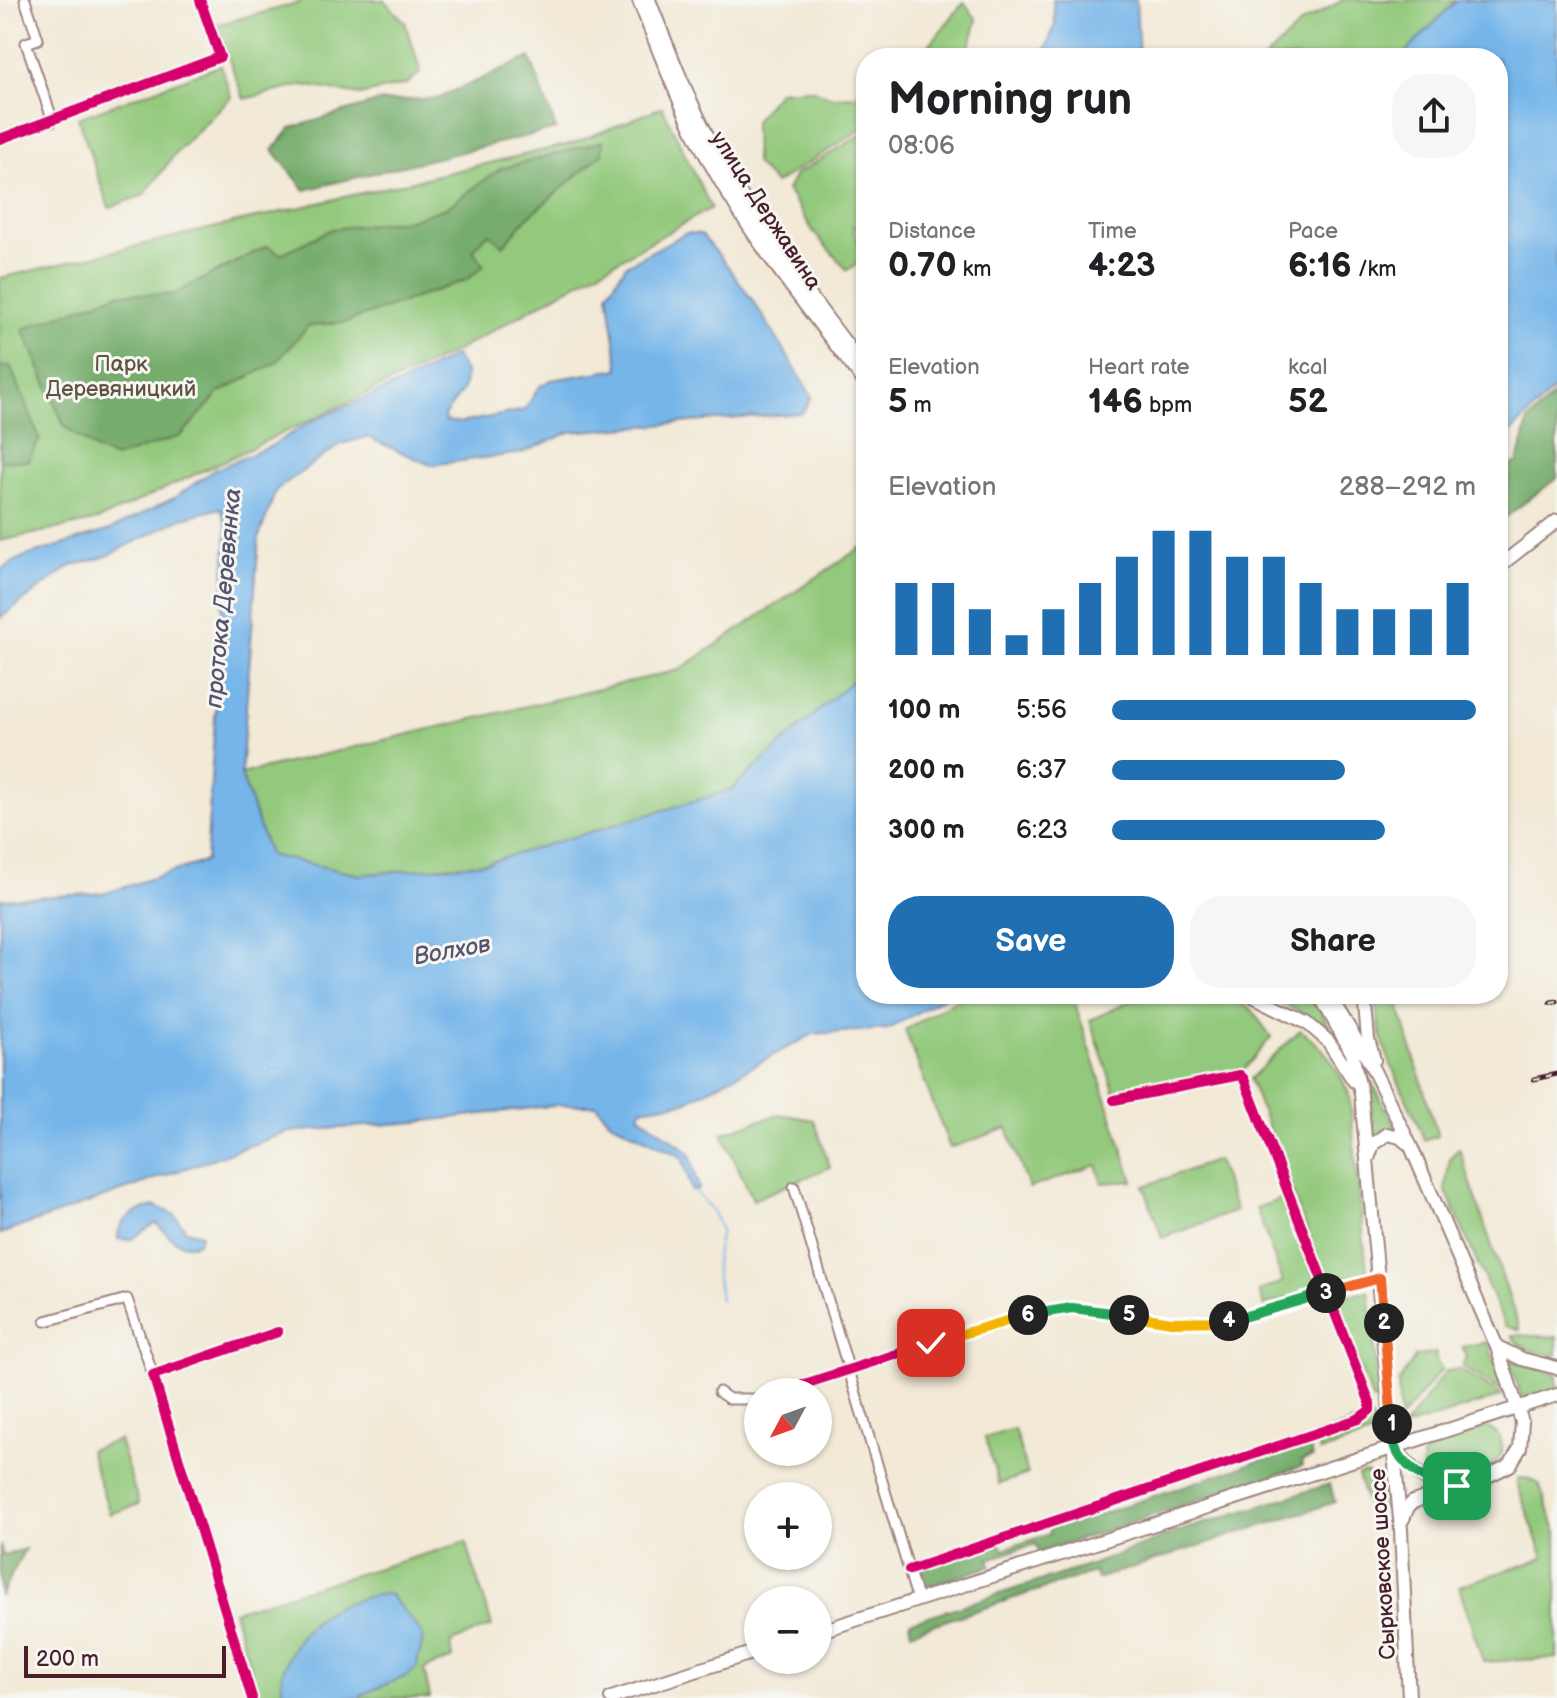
<!DOCTYPE html>
<meta charset="utf-8">
<style>
body{margin:0;font-family:"Balsamiq Sans",sans-serif;background:#f6f6f6;color:#202124;height:100vh;display:flex;flex-direction:column;font-size:30px;white-space:nowrap}
*{box-sizing:border-box;margin:0}
p{font-size:26px;color:#757577}
.icon{flex:none;width:44px;height:44px;fill:none;stroke:currentColor;stroke-width:2;stroke-linecap:round;stroke-linejoin:round}
.map{position:relative;flex:1;overflow:hidden}
.panel{position:absolute;left:856px;top:48px;width:652px;height:956px;display:flex;flex-direction:column;background:#fff;border-radius:32px;box-shadow:0 2px 6px #0004}
.panel>*{flex:none}
.needle{width:52px;rotate:229deg}
.tools{position:absolute;left:744px;top:1378px;display:grid;gap:16px}
.tools a{display:grid;place-items:center;width:88px;height:88px;border-radius:50%;background:#fff;box-shadow:0 2px 6px #0004;font-size:40px}
.scale{position:absolute;left:24px;bottom:20px;width:202px;box-sizing:border-box;padding-left:8px;border:4px solid #4a1f2b;border-top:0;font-size:22px;line-height:28px;white-space:nowrap;color:#4a1f2b;-webkit-text-stroke:6px #f6f6f2;paint-order:stroke}
.pin{position:absolute;display:grid;place-items:center;width:68px;height:68px;color:#fff;margin:-34px;border-radius:16px;box-shadow:0 4px 12px #0006}
.km{position:absolute;width:40px;height:40px;margin:-20px;border-radius:50%;background:#222;color:#fff;font-size:22px;line-height:40px;text-align:center}
.round{display:grid;place-items:center;flex:none;width:84px;height:84px;border-radius:32px;background:#f6f6f6}
.headline{display:flex;align-items:center;justify-content:space-between;height:136px;padding:0 32px}
h1{font-size:44px;font-weight:700;line-height:60px}
.metrics{display:grid;grid-template-columns:repeat(3,1fr);gap:12px;height:136px;padding:8px 32px}
.metrics div{display:grid;align-content:center}
.metrics b{font-size:34px;font-weight:700}
.metrics small{font-size:22px;font-weight:400}
.metrics p{font-size:22px}
.chart{height:224px;padding:16px 32px}
.chart p{display:flex;justify-content:space-between}
.chart svg{width:100%;height:144px;margin-top:8px;stroke:#1f6fb2;stroke-width:6}
.cta{display:flex;gap:16px;margin-top:auto;padding:16px 32px}
.cta a{flex:1;height:92px;border-radius:32px;background:#1f6fb2;color:#fff;font-size:32px;font-weight:700;line-height:92px;text-align:center}
.cta a+a{background:#f6f6f6;color:#202124}
ul{padding:0 32px;list-style:none;font-size:26px}
li{display:grid;grid-template-columns:128px 96px 1fr;align-items:center;height:60px}
li i{height:20px;border-radius:10px;background:#1f6fb2}
.map>svg:first-child{display:block}
.green{fill:#93c97c;stroke:#6e7454;stroke-width:2}
.forest{fill:#76ad6c;stroke:#60664c;stroke-width:2}
.water{fill:#75b5e9;stroke:#606a8a;stroke-width:2}
.lines{fill:none;stroke-linecap:round;stroke-linejoin:round}
.stream{stroke:#75b5e9;stroke-width:2}
.minor-casing{stroke:#9e8480;stroke-width:13}
.major-casing{stroke:#9e8480;stroke-width:16}
.minor{stroke:#fff;stroke-width:9}
.major{stroke:#fff;stroke-width:12}
.rail-casing{stroke:#4a1f2b;stroke-width:5}
.rail{stroke:#f6f6f2;stroke-width:2;stroke-dasharray:6;stroke-linecap:butt}
.cycleway-casing{stroke:#f6f6f2;stroke-width:15}
.cycleway{stroke:#d6006c;stroke-width:10}
.split-1-casing{stroke:#fff;stroke-width:16}
.split-2-casing{stroke:#fff;stroke-width:16}
.split-3-casing{stroke:#fff;stroke-width:16}
.split-4-casing{stroke:#fff;stroke-width:16}
.split-5-casing{stroke:#fff;stroke-width:16}
.split-6-casing{stroke:#fff;stroke-width:16}
.split-7-casing{stroke:#fff;stroke-width:16}
.split-1{stroke:#22a559;stroke-width:10}
.split-2{stroke:#f0652b;stroke-width:10}
.split-3{stroke:#f0652b;stroke-width:10}
.split-4{stroke:#22a559;stroke-width:10}
.split-5{stroke:#f5b400;stroke-width:10}
.split-6{stroke:#22a559;stroke-width:10}
.split-7{stroke:#f5b400;stroke-width:10}
.labels{text-anchor:middle;stroke-width:6;stroke-linejoin:round;paint-order:stroke}
.street-label{font-size:22px;fill:#4a1f2b;stroke:#f6f6f2}
.park-label{font-size:22px;fill:#605243;stroke:#f6f6f2}
.water-label{font-size:24px;font-style:italic;fill:#59546e;stroke:#f6f6f2}
</style>
<div class="map">
<svg width="1557" height="1698" viewBox="0 0 1557 1698">
<rect width="100%" height="100%" fill="#f6f6f2"/>
<filter id="ink" filterUnits="userSpaceOnUse"><feTurbulence type="fractalNoise" baseFrequency=".0125" numOctaves="2"/><feDisplacementMap in="SourceGraphic" scale="16" xChannelSelector="R" yChannelSelector="G"/><feConvolveMatrix kernelMatrix="1 2 1 2 8 2 1 2 1" color-interpolation-filters="sRGB"/></filter>
<filter id="wash" filterUnits="userSpaceOnUse"><feTurbulence type="fractalNoise" baseFrequency=".006" numOctaves="4" result="noise"/><feDisplacementMap in="SourceGraphic" scale="32" xChannelSelector="R" yChannelSelector="G"/><feGaussianBlur stdDeviation="1.8" result="paint"/><feColorMatrix in="noise" values="0 0 0 0 0 0 0 0 0 0 0 0 0 0 0 0 0 1.4 0 .05"/><feComposite in="paint" operator="in"/></filter>
<g filter="url(#wash)">
<rect width="100%" height="100%" fill="#f2e9d6"/>
<path class="green" d="M300 0H384L405 22 421 72 407 84 360 95 303 85 244 99 216 25 299 3Z
M1343 0H1457L1400 58H1265L1303 22Z
M964 2 977 20 968 52 974 58H913L923 53Z
M221 65 231 97 176 153 144 195 109 208 78 118Z
M866 83V126L775 184 755 163 754 121 779 91 811 89 832 97 856 96Z
M662 107 711 208 455 352 98 520 0 541V278L574 143Z
M866 132V226L853 227 865 260 847 270 815 234 787 190 795 175Z
M866 544V668L731 790 486 863 359 875 269 855 241 774 679 670Z
M966 994H1072L1133 1181 1102 1183 1097 1165 1029 1188 1007 1128 950 1148 905 1030Z
M1146 994H1224L1252 1010 1271 1037 1242 1072 1116 1096 1090 1020Z
M1261 994H1311L1337 1040 1303 1013Z
M1376 994H1395L1438 1136 1424 1140C1405 1086 1376 1054 1376 994Z
M1300 1030C1326 1049 1336 1064 1349 1094L1367 1272 1327 1283 1250 1079Z
M1362 1064 1398 1131 1386 1129 1372 1136Z
M779 1114 814 1120 830 1167 753 1200 722 1133Z
M1459 1148 1520 1330 1505 1326 1445 1189 1450 1158Z
M1217 1160 1236 1211 1162 1238 1144 1186Z
M1281 1199 1285 1200 1319 1288 1264 1306 1259 1291 1283 1282 1256 1208Z
M1369 1291 1379 1399 1373 1401 1333 1299Z
M1512 1335 1557 1337V1355C1541 1352 1519 1352 1512 1335Z
M1488 1342 1506 1394 1462 1366 1466 1356 1462 1347Z
M1436 1353V1361L1442 1369 1400 1419 1398 1383 1415 1357Z
M1508 1360 1557 1374V1390L1523 1400Z
M1459 1369 1502 1396 1403 1428 1446 1371Z
M1371 1417 1376 1433 1320 1452 1315 1436Z
M1485 1427C1494 1430 1500 1435 1502 1445 1506 1470 1464 1475 1446 1481H1439L1423 1470 1422 1457 1434 1444Z
M1014 1429 1028 1474 999 1484 985 1438Z
M119 1440 139 1504 110 1514 89 1450Z
M1366 1473 1379 1480 1385 1507 1369 1513 1358 1475Z
M1517 1478 1531 1479 1539 1484 1557 1532V1658L1483 1662 1459 1586 1544 1558 1517 1484Z
M466 1542 492 1626 454 1641 451 1646 453 1658 424 1669 430 1698H260L233 1611Z"/>
<path class="forest" d="M530 57 556 129 305 190 273 150 291 128 377 102 439 98Z
M603 141 602 154 527 218 503 246 489 233 473 250 484 266 466 280 346 322 308 326 277 362 219 393 181 436 115 458 98 451 65 427 23 329 120 293 172 295 267 246 281 254 332 229 412 219 446 208 500 169Z
M10 366 40 439 28 461H0V367Z
M1557 392V478L1498 523V470L1518 462 1528 421Z
M1309 1444 1313 1457 1301 1461 1302 1466 1039 1553 1036 1544 989 1559 991 1566 920 1589 914 1570 1000 1542 1003 1549 1050 1534 1048 1527 1075 1518 1077 1522Z
M1330 1484 1335 1502 1097 1579 1094 1572 911 1632 910 1622 1091 1565 1183 1530Z
M0 1545 3 1556 25 1549 0 1597Z"/>
<path class="water" d="M1053 0H1136L1139 58H1043L1055 24Z
M1457 0H1557V386L1498 446V58H1400Z
M686 233 701 234C747 286 777 338 812 397L802 413 570 432 522 453 430 465 367 437 341 444 276 490 259 537 241 774 269 855 359 875 486 863 731 790 866 668V994H950L888 1029 813 1034 685 1102 641 1109 639 1115 690 1153 699 1189 692 1191 682 1157 611 1122 596 1105H557L417 1122 288 1132 0 1234V899L106 893 206 861 227 528 221 508 182 518 105 557 71 566 0 618V570L23 557 110 530 174 498 214 470 271 446 312 421 399 384 455 356 466 374 463 390 444 416 445 421 460 423 525 410 539 387 551 380 619 369 608 293 626 265Z
M155 1206 175 1215 186 1230 201 1234 198 1243C179 1251 169 1235 156 1223L130 1240 118 1239C116 1220 139 1209 155 1206Z
M383 1594 390 1595 422 1633C425 1645 417 1655 417 1667L407 1676 361 1695V1698H286C278 1683 282 1671 289 1656 308 1614 340 1601 383 1594Z"/>
<g class="lines">
<path class="stream" d="M695 1191 713 1212 721 1230 715 1262 720 1300"/>
</g>
</g>
<g filter="url(#ink)">
<g class="lines">
<g class="minor-casing">
<path id="minor" d="M25 0 38 39 26 43 53 121
M0 139 220 57 200 0
M794 1187 918 1601
M46 1321 127 1299 153 1375
M719 1392 729 1399H758
M780 1392 962 1333 1031 1314 1072 1308 1171 1322 1217 1323 1242 1319 1380 1278
M909 1570 1311 1435 1358 1419 1370 1410V1403L1244 1079 1240 1075 1114 1100
M252 1698 153 1375 278 1332"/>
</g>
<g class="major-casing">
<path id="major" d="M639 0C657 46 674 92 696 136 741 226 805 305 866 384
M649 0C670 54 691 107 719 158 761 233 814 302 866 370
M1498 567 1557 521
M1249 994 1307 1023 1328 1041 1354 1081
M1319 994 1352 1053 1361 1094 1401 1530 1409 1698
M1364 994 1368 1039 1374 1060
M1332 1000 1370 1063 1412 1149 1497 1347 1522 1422 1520 1448 1510 1465 1486 1477 1413 1502 1408 1507 1403 1519
M1369 1156 1373 1144 1387 1134 1400 1137 1407 1143
M1497 1347 1522 1359 1557 1368
M1394 1448C1410 1465 1424 1486 1449 1486
M818 1632 1557 1395
M611 1698 758 1651"/>
</g>
<use href="#minor" class="minor"/>
<use href="#major" class="major"/>
<g class="rail-casing">
<path id="rail" d="M1551 1003 1557 1002
M1534 1079 1557 1074"/>
</g>
<use href="#rail" class="rail"/>
<g class="cycleway-casing">
<path id="cycleway" d="M0 139 220 57 200 0
M780 1392 962 1333 1031 1314 1072 1308 1171 1322 1217 1323 1242 1319 1380 1278
M909 1570 1311 1435 1358 1419 1370 1410V1403L1244 1079 1240 1075 1114 1100
M252 1698 153 1375 278 1332"/>
</g>
<use href="#cycleway" class="cycleway"/>
</g>
</g>
<g class="lines" filter="url(#ink)">
<g class="split-1-casing">
<path id="split-1" d="M1392 1424C1393 1432 1392 1443 1396 1450 1410 1472 1431 1486 1457 1486"/>
</g>
<g class="split-2-casing">
<path id="split-2" d="M1384 1323 1392 1424"/>
</g>
<g class="split-3-casing">
<path id="split-3" d="M1326 1293 1380 1278 1384 1323"/>
</g>
<g class="split-4-casing">
<path id="split-4" d="M1229 1321 1326 1293"/>
</g>
<g class="split-5-casing">
<path id="split-5" d="M1129 1315 1171 1322 1229 1321"/>
</g>
<g class="split-6-casing">
<path id="split-6" d="M1028 1315 1072 1308 1129 1315"/>
</g>
<g class="split-7-casing">
<path id="split-7" d="M931 1343 1028 1315"/>
</g>
<use href="#split-1" class="split-1"/>
<use href="#split-2" class="split-2"/>
<use href="#split-3" class="split-3"/>
<use href="#split-4" class="split-4"/>
<use href="#split-5" class="split-5"/>
<use href="#split-6" class="split-6"/>
<use href="#split-7" class="split-7"/>
</g>
<g class="labels">
<g class="street-label">
<text transform="translate(767 210) rotate(57)" y="8">улица Державина</text>
<text transform="translate(1382 1564) rotate(-93)" y="8">Сырковское шоссе</text>
</g>
<g class="park-label">
<text x="121" y="371">Парк<tspan x="121" dy="25">Деревяницкий</tspan></text>
</g>
<g class="water-label">
<text transform="translate(223 598) rotate(-85)" y="8">протока Деревянка</text>
<text transform="translate(452 950) rotate(-10)" y="8">Волхов</text>
</g>
</g>
</svg>
<div class="tools">
<a><svg class="needle" viewBox="-14 -14 28 28"><path d="M0-13l5 13h-10z" fill="#e53935"/><path d="M0 13l5-13h-10z" fill="#757577"/></svg></a>
<a>+</a>
<a>−</a>
</div>
<div class="scale">200 m</div>
<div class="pin" style="left:1457px;top:1486px;background:#1e9e55"><svg class="icon" aria-label="arrive" viewBox="0 0 24 24"><path d="M6 21V4h12l-3 4 3 4H6"/></svg></div>
<div class="pin" style="left:931px;top:1343px;background:#d93025"><svg class="icon" aria-label="check" viewBox="0 0 24 24"><path d="M5 12l5 5 9-10"/></svg></div>
<b class="km" style="left:1392px;top:1424px">1</b>
<b class="km" style="left:1384px;top:1323px">2</b>
<b class="km" style="left:1326px;top:1293px">3</b>
<b class="km" style="left:1229px;top:1321px">4</b>
<b class="km" style="left:1129px;top:1315px">5</b>
<b class="km" style="left:1028px;top:1315px">6</b>
<section class="panel">
<div class="headline"><div><h1>Morning run</h1><p>08:06</p></div><a class="round"><svg class="icon" aria-label="share" viewBox="0 0 24 24"><path d="M12 15V3M7 8l5-5 5 5M5 13v7h14v-7"/></svg></a></div>
<div class="metrics">
<div><p>Distance</p><b>0.70<small> km</small></b></div>
<div><p>Time</p><b>4:23</b></div>
<div><p>Pace</p><b>6:16<small> /km</small></b></div>
</div>
<div class="metrics">
<div><p>Elevation</p><b>5<small> m</small></b></div>
<div><p>Heart rate</p><b>146<small> bpm</small></b></div>
<div><p>kcal</p><b>52</b></div>
</div>
<div class="chart"><p><span>Elevation</span>288–292 m</p>
<svg viewBox="0 0 160 44" preserveAspectRatio="none"><path d="M5 44V22M15 44V22M25 44V30M35 44V38M45 44V30M55 44V22M65 44V14M75 44V6M85 44V6M95 44V14M105 44V14M115 44V22M125 44V30M135 44V30M145 44V30M155 44V22"/></svg>
</div>
<ul>
<li><b>100 m</b>5:56<i style="width:100%"></i></li>
<li><b>200 m</b>6:37<i style="width:64%"></i></li>
<li><b>300 m</b>6:23<i style="width:75%"></i></li>
</ul>
<div class="cta"><a>Save</a><a>Share</a></div>
</section>
</div>
